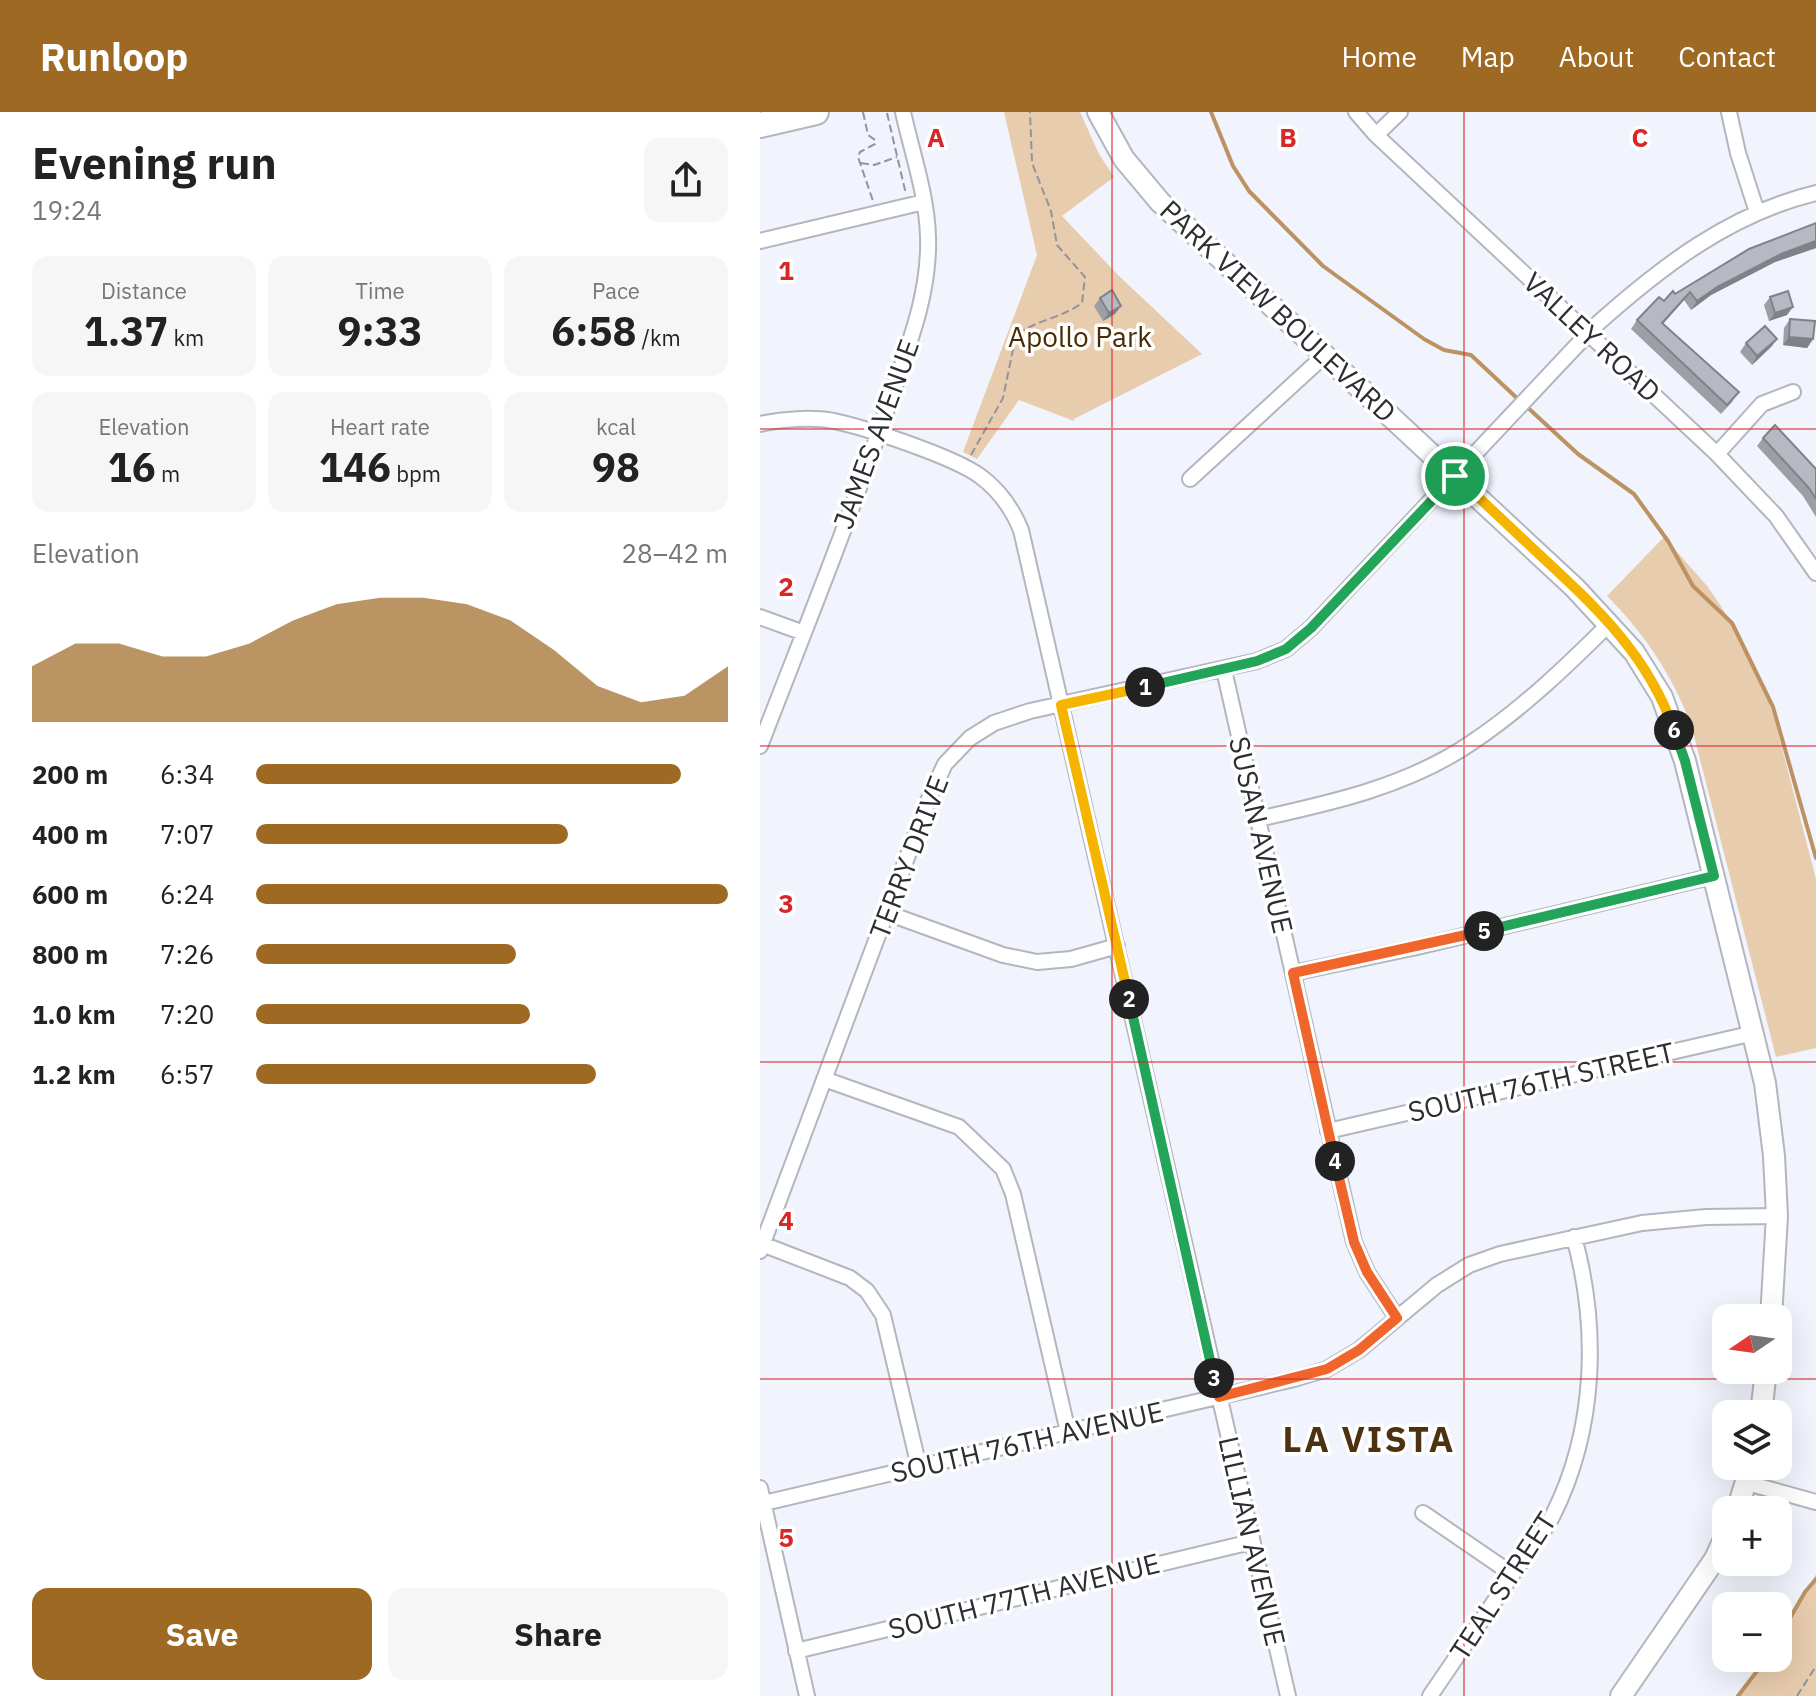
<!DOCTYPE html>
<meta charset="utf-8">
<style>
body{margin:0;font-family:"IBM Plex Sans",sans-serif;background:#f6f6f6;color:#222;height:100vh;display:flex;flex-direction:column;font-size:30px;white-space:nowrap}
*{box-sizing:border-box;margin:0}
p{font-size:26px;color:#767676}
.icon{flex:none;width:44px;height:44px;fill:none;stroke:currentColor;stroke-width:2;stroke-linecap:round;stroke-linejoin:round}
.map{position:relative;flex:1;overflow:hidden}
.side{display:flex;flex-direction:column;background:#fff;width:760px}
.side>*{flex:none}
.needle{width:52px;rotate:257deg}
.controls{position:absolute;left:952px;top:1192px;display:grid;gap:16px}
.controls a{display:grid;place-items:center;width:80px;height:80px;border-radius:16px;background:#fff;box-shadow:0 8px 32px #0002;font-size:40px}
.pin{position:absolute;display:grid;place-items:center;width:68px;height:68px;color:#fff;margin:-34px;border:4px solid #fff;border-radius:50%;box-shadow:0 2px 8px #0007}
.km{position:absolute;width:40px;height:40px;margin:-20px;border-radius:50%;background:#222;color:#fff;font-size:22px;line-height:40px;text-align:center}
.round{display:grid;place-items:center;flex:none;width:84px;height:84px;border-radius:16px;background:#f6f6f6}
.overview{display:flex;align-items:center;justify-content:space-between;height:136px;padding:0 32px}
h1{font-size:44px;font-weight:700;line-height:60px}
.stats{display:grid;grid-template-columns:repeat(3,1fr);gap:12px;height:136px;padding:8px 32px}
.stats div{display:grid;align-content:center;border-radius:16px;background:#f6f6f6;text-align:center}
.stats b{font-size:40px;font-weight:700}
.stats small{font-size:22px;font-weight:400}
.stats p{font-size:22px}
.chart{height:224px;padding:16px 32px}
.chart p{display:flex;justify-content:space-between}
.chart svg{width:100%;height:144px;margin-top:8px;fill:#9e6922;opacity:.7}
.action{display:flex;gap:16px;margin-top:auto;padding:16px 32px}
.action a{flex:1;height:92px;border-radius:16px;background:#9e6922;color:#fff;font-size:32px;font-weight:700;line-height:92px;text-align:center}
.action a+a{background:#f6f6f6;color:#222}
ul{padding:0 32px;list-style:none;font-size:26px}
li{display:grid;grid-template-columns:128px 96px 1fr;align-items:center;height:60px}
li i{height:20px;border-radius:10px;background:#9e6922}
header{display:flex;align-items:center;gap:48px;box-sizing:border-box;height:112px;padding:0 40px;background:#9e6922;color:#fff}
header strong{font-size:38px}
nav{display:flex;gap:44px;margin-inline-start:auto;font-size:28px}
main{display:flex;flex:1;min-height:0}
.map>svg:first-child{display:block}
.green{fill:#e8ccae}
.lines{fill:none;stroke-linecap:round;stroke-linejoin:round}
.stream{stroke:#bd9262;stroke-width:4}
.street-casing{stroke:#b3b6bf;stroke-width:18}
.secondary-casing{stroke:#b3b6bf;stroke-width:24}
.primary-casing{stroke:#b3b6bf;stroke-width:28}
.path{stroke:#92949b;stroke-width:2;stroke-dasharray:8 4;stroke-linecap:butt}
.street{stroke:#fff;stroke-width:14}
.secondary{stroke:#fff;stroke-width:20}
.primary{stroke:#fff;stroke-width:24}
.wall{fill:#9d9fa7}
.shaded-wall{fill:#7f8288}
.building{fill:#b6b9c2;stroke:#7f8288;stroke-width:2}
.split-1-casing{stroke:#fff;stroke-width:16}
.split-2-casing{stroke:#fff;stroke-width:16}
.split-3-casing{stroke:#fff;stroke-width:16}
.split-4-casing{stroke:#fff;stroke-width:16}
.split-5-casing{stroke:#fff;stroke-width:16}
.split-6-casing{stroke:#fff;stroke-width:16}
.split-7-casing{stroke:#fff;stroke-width:16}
.split-1{stroke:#22a559;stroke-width:10}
.split-2{stroke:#f5b400;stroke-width:10}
.split-3{stroke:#22a559;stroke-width:10}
.split-4{stroke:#f0652b;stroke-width:10}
.split-5{stroke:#f0652b;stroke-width:10}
.split-6{stroke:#22a559;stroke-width:10}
.split-7{stroke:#f5b400;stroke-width:10}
.grid{fill:none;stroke:#d62828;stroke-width:2;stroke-opacity:0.55}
.labels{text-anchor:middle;stroke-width:7;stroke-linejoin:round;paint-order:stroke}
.street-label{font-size:28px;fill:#2d2e32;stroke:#fff}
.park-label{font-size:28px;fill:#492c03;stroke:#fff}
.district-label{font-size:36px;font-weight:bold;letter-spacing:2px;fill:#4c3211;stroke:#fff}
.grid-label{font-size:26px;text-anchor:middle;font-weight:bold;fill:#d62828;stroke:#fff;stroke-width:7;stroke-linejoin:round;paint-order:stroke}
</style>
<header>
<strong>Runloop</strong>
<nav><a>Home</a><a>Map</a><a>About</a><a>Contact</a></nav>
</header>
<main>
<section class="side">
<div class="overview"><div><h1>Evening run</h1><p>19:24</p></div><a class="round"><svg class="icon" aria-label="share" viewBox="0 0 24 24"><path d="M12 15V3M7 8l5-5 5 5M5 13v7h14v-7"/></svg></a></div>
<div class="stats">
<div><p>Distance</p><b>1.37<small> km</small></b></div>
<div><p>Time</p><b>9:33</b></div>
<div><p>Pace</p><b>6:58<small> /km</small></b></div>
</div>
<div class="stats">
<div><p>Elevation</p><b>16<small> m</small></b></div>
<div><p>Heart rate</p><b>146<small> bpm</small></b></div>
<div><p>kcal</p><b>98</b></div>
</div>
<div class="chart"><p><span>Elevation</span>28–42 m</p>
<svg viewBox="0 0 160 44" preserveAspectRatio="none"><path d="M0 44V27L10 20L20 20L30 24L40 24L50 20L60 13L70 8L80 6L90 6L100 8L110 13L120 22L130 33L140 38L150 36L160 27V44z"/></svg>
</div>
<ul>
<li><b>200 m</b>6:34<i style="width:90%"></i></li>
<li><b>400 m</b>7:07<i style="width:66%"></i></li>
<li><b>600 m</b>6:24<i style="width:100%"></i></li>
<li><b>800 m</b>7:26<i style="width:55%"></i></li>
<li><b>1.0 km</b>7:20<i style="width:58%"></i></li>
<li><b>1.2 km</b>6:57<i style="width:72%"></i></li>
</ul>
<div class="action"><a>Save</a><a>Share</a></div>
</section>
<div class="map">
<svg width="1056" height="1584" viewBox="0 0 1056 1584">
<rect width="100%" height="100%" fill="#f1f4fd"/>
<path class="green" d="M244 0H320L339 42 354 65 302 104 359 164 442 242 314 307V309L259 288 217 347 203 340 277 143Z
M904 425 948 475 976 517 997 558 1014 605 1056 767V936L1016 945 931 612C912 563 884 521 847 484Z
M1056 1462V1584H980L1006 1546H1018V1529Z"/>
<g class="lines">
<path class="stream" d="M451 0 473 54 489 79 563 154 664 227 684 238 711 243 759 288
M766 294 818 342 874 382 908 429 933 474 972 511 1013 595 1056 746
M1018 1527 1045 1480 1056 1467
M978 1584 1007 1546"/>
<g class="street-casing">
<path id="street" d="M596 0 616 23 957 342 1016 404 1056 461
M969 0 978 41 997 100
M616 23 640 0
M0 129 164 90
M0 312C22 307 52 305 74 309 107 316 194 345 220 364 239 378 252 396 261 418L528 1584
M957 342 1002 292 1033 280
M430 367 565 243
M0 505 44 521
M464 558 594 1130 607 1160 637 1206
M0 634C44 520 90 406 129 291 147 237 170 183 168 125 167 83 152 41 143 0
M498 707C571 691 648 674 711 631 762 597 807 554 850 511
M127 801 243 843 277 850 311 847 357 834
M533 861 657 835 954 764
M64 967 199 1015 243 1057 253 1082 308 1320
M568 1019 994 921
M2 1132 90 1166 107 1179 123 1203 159 1355
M0 1139 170 684 185 652 210 626 234 611 270 599 497 549 526 537 551 516 836 213C901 155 969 102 1056 81
M987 1371 1056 1390
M0 1376 47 1584
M0 1392 534 1267 567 1257 599 1238 677 1173 709 1153 740 1142 882 1111 946 1105 1017 1104
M663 1401 752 1462
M36 1539 491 1430
M670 1584C697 1544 725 1504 752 1463 765 1444 782 1424 793 1403 836 1317 839 1216 814 1125"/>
</g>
<g class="secondary-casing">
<path id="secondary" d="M338 0 364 47 400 90 815 476 874 540 902 585 925 649 1005 971 1014 1044 1017 1104 1011 1206
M1001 1302 1006 1258
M977 1398 991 1354
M861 1584 955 1447 966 1423"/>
</g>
<g class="primary-casing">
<path id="primary" d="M0 13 56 0"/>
</g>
<path class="path" d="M103 0 108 23 115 28V32L100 40 98 45 113 89
M127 1 145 78H149
M101 51 114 53 137 45
M211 343 243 286 256 223C276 208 302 206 322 191L325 165 297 133 291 99 272 51 270 0
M1037 1584 1056 1554"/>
<use href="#street" class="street"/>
<use href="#secondary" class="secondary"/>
<use href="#primary" class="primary"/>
</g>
<path class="wall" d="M1056 111V136L1015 150 951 183 931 198 924 188 903 212 973 289 961 302 871 217 877 208 915 182Z
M1010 185 1027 203 1009 209 1004 193Z
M340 186 355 202 343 209 334 194Z
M1030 207 1053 227 1047 236 1023 233 1024 216Z
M1017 227 1011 235 992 253 980 240 986 231Z
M1003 326 1056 357V405L1043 384 997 334Z"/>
<path class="shaded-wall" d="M1056 129V136L1015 150 951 183 931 198 937 189 957 175 1021 142Z
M930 180 924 188 896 219 902 211Z
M361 194 355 202 343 209 349 201Z
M1033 195 1027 203 1009 209 1015 201Z
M1029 225 1053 227 1047 236 1023 233Z
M1017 227 1011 235 992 253 997 244Z"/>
<path class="building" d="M1056 111V129L1021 142 957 175 937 189 930 180 902 211 979 280 967 293 877 208 899 185 904 189 913 179 915 182 989 137Z
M352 178 361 194 349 201 340 186Z
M1028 179 1033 195 1015 201 1010 185Z
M1030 207 1055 209 1053 227 1029 225Z
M1005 214 1017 227 997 244 986 231Z
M1015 313 1056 357V387L1049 376 1003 326Z"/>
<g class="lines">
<g class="split-1-casing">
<path id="split-1" d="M385 575 497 549 526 537 551 516 695 364"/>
</g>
<g class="split-2-casing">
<path id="split-2" d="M369 887 301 593 385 575"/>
</g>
<g class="split-3-casing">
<path id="split-3" d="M369 887 454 1266"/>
</g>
<g class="split-4-casing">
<path id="split-4" d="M454 1266 459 1285 567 1257 599 1238 637 1206 607 1160 594 1130 575 1049"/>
</g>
<g class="split-5-casing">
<path id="split-5" d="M575 1049 533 861 724 819"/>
</g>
<g class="split-6-casing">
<path id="split-6" d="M724 819 954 764 925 649 914 618"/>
</g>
<g class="split-7-casing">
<path id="split-7" d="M695 364C724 390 752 417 781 444 837 496 888 543 914 618"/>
</g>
<use href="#split-1" class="split-1"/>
<use href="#split-2" class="split-2"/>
<use href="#split-3" class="split-3"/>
<use href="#split-4" class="split-4"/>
<use href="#split-5" class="split-5"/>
<use href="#split-6" class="split-6"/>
<use href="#split-7" class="split-7"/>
</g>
<path class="grid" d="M352 0V1584M704 0V1584M0 317H1056M0 634H1056M0 950H1056M0 1267H1056"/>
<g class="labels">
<g class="street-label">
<text transform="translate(518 199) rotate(43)" y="10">PARK VIEW BOULEVARD</text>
<text transform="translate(832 225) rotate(43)" y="10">VALLEY ROAD</text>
<text transform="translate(116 322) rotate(-70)" y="10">JAMES AVENUE</text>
<text transform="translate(501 723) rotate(77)" y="10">SUSAN AVENUE</text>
<text transform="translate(149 745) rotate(-69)" y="10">TERRY DRIVE</text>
<text transform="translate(781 970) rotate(-13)" y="10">SOUTH 76TH STREET</text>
<text transform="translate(267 1330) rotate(-13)" y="10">SOUTH 76TH AVENUE</text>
<text transform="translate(492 1429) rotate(77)" y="10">LILLIAN AVENUE</text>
<text transform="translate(743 1474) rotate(-57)" y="10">TEAL STREET</text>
<text transform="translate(264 1484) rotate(-14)" y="10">SOUTH 77TH AVENUE</text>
</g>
<g class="park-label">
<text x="320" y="235">Apollo Park</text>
</g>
<g class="district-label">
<text x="609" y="1340">LA VISTA</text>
</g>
</g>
<g class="grid-label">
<text x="176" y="35">A</text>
<text x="528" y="35">B</text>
<text x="880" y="35">C</text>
<text x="26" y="168">1</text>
<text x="26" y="484">2</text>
<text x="26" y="801">3</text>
<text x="26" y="1118">4</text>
<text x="26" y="1435">5</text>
</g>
</svg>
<div class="controls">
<a><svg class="needle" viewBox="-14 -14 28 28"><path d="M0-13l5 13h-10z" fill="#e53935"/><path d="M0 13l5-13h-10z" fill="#767676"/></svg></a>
<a><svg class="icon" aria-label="layers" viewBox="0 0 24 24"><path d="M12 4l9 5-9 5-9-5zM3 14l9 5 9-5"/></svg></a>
<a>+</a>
<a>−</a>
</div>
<div class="pin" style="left:695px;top:364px;background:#1e9e55"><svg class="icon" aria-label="arrive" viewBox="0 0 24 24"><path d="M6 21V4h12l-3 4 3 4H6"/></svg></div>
<b class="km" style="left:385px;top:575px">1</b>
<b class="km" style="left:369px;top:887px">2</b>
<b class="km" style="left:454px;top:1266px">3</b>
<b class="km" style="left:575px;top:1049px">4</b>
<b class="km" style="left:724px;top:819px">5</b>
<b class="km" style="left:914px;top:618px">6</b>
</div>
</main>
